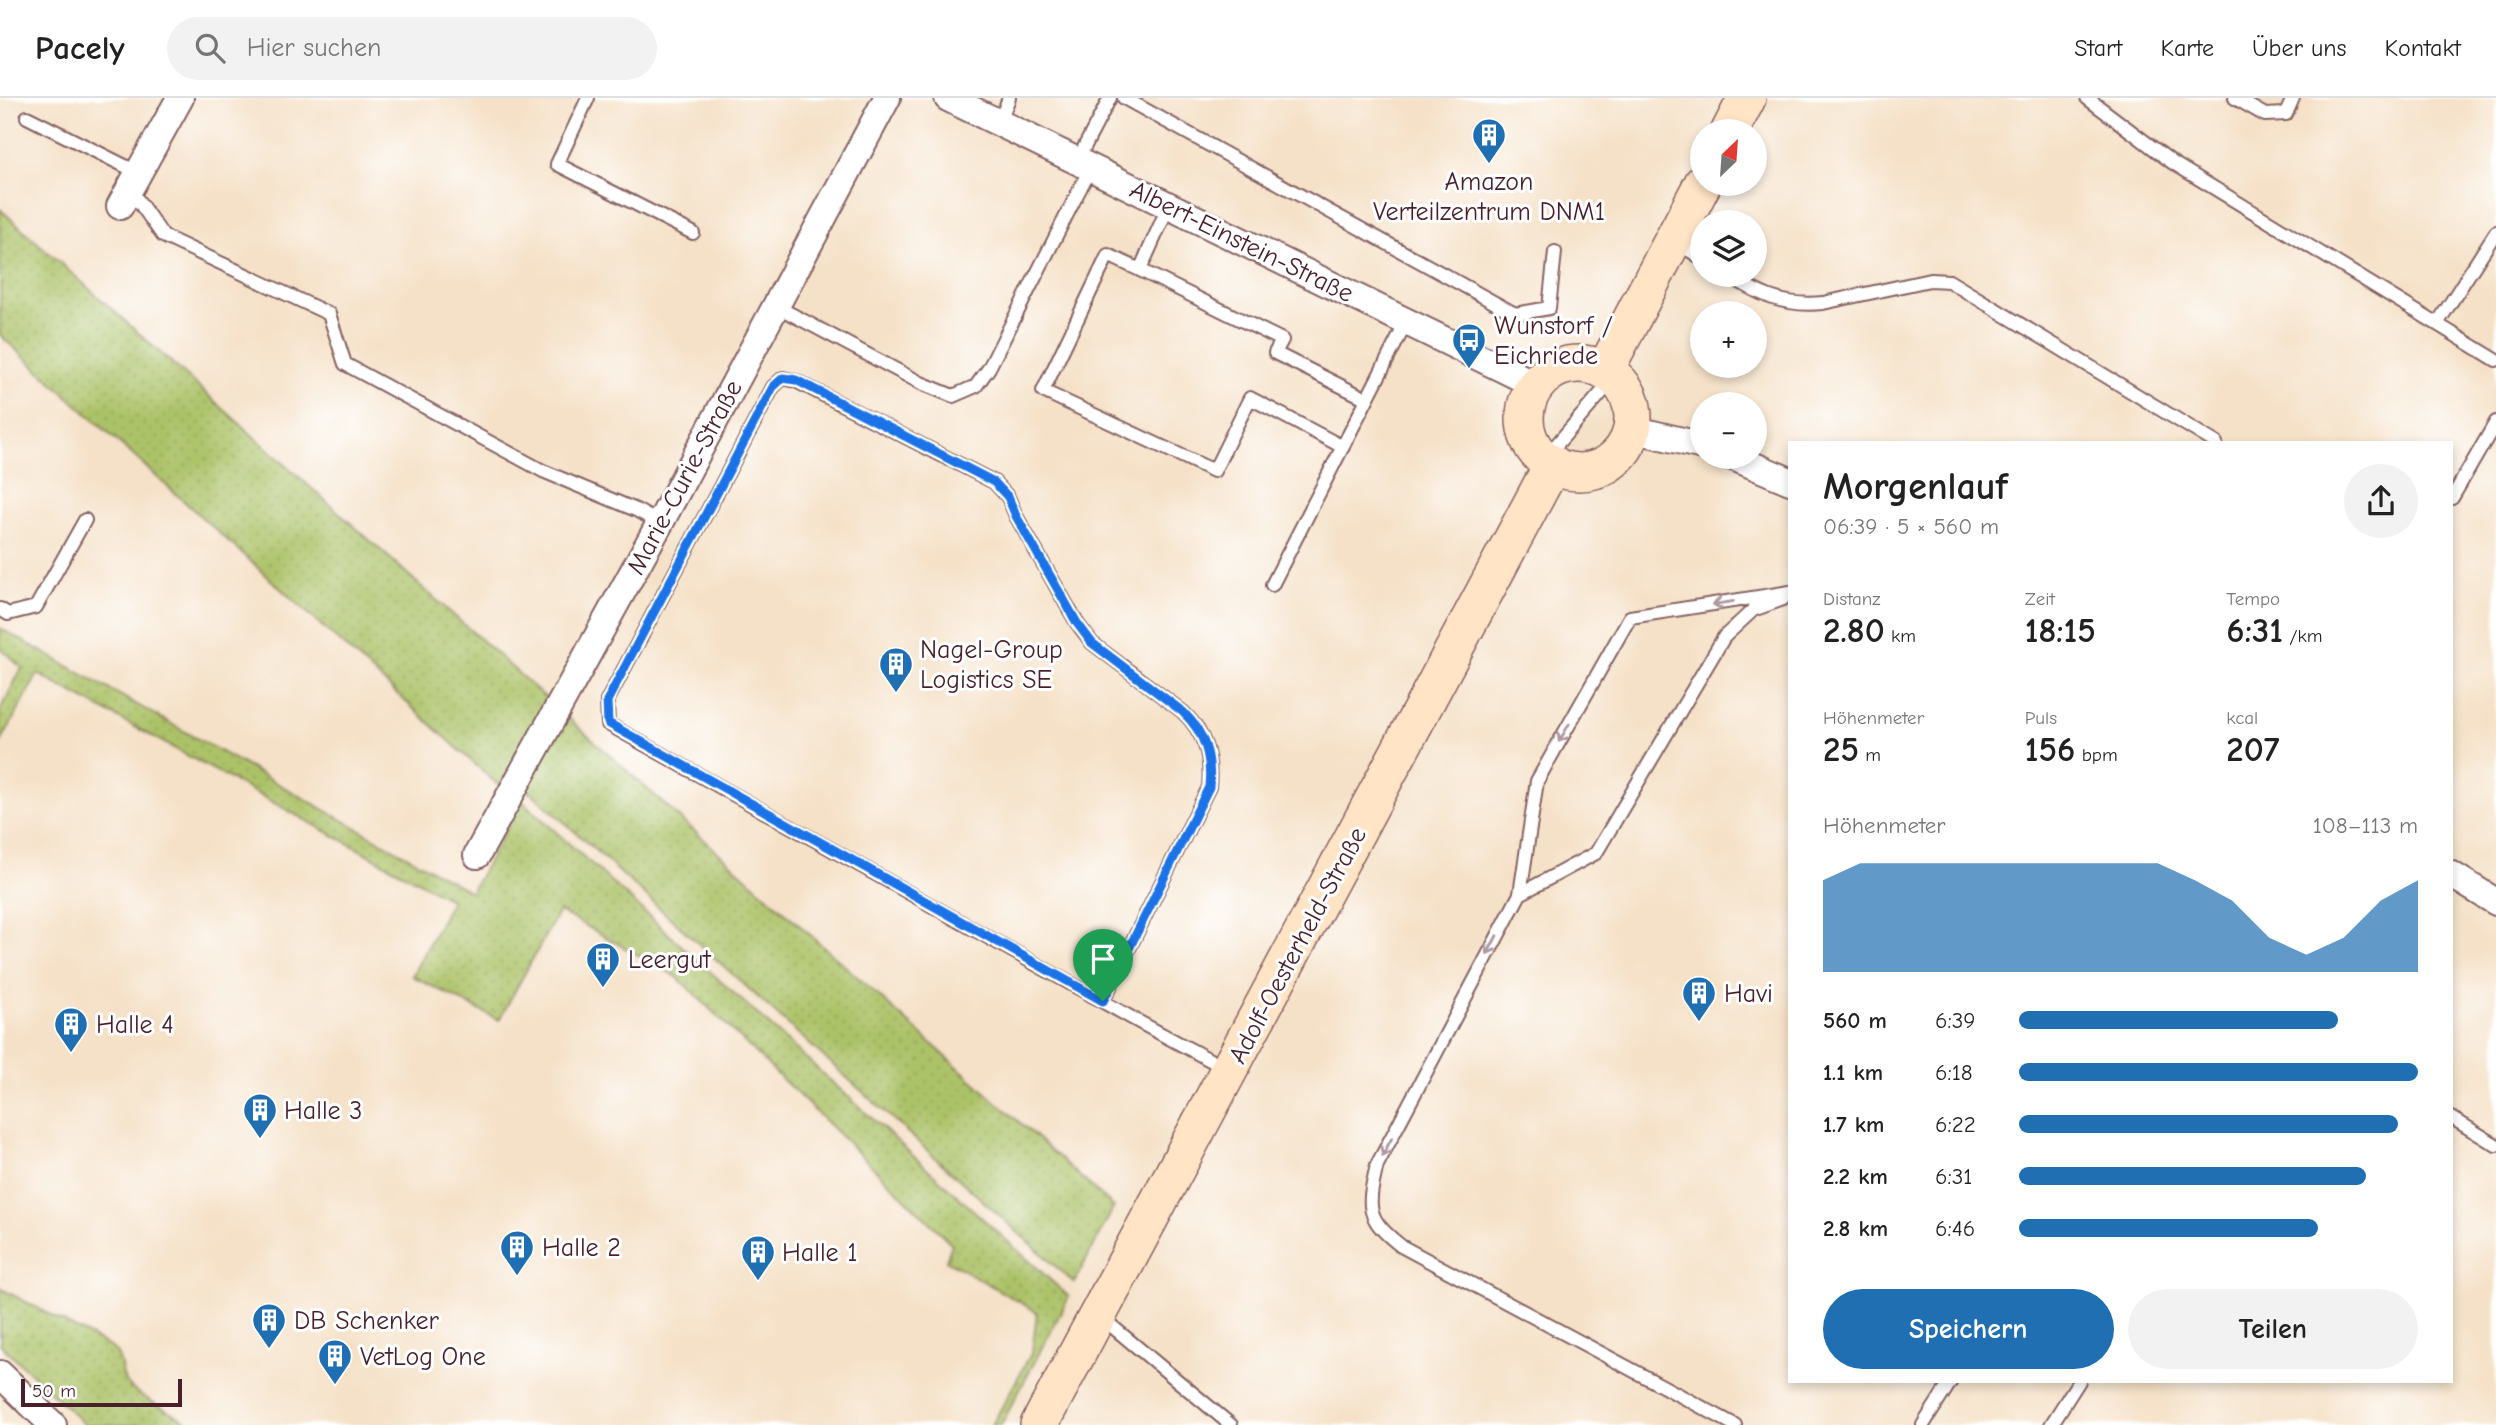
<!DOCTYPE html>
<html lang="de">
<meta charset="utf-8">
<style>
body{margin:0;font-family:"Comic Neue",sans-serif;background:#f2f2f2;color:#222;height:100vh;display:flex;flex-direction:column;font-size:26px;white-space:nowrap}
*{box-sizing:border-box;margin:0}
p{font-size:23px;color:#767676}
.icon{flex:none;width:38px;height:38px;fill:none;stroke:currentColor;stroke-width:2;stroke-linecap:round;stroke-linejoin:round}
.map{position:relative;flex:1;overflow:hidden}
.panel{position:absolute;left:1788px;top:343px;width:665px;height:942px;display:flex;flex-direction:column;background:#fff;border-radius:0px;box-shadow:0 4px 10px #0003}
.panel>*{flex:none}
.needle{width:46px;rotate:25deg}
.fabs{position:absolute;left:1690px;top:21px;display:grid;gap:14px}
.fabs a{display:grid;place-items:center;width:77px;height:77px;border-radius:50%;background:#fff;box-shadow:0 4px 10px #0003;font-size:35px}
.scale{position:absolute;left:21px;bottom:18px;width:161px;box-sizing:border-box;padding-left:7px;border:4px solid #4a1f2b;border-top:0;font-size:19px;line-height:24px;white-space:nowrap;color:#4a1f2b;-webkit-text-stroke:5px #fff;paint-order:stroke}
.pin{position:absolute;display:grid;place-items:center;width:60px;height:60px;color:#fff;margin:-72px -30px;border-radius:50% 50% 50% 0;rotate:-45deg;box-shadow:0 0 7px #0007}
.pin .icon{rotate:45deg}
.round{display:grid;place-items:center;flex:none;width:74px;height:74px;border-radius:37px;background:#f2f2f2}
.head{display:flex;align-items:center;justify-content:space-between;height:119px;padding:0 35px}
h1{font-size:38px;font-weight:700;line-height:52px}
.figures{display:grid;grid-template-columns:repeat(3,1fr);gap:10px;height:119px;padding:7px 35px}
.figures div{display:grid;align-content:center}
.figures b{font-size:35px;font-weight:700}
.figures small{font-size:19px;font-weight:400}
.figures p{font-size:19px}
.chart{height:196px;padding:14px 35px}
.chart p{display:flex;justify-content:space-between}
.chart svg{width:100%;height:126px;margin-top:7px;fill:#1f6fb2;opacity:.7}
.button{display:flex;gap:14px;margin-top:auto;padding:14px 35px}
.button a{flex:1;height:80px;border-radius:42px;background:#1f6fb2;color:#fff;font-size:28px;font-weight:700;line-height:80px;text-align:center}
.button a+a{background:#f2f2f2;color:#222}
ul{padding:0 35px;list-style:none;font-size:23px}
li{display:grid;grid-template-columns:112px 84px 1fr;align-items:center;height:52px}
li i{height:18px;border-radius:9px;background:#1f6fb2}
header{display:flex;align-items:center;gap:42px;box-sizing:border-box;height:98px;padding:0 35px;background:#fff;border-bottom:2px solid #e0e0e0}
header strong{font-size:33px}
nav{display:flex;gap:38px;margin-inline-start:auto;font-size:24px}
.search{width:490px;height:63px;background:#f2f2f2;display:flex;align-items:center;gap:18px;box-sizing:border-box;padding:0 24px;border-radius:38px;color:#767676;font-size:26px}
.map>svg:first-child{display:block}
.green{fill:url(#green-dots);stroke:#7b7049;stroke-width:2}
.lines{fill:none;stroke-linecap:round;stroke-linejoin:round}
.lane-casing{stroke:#866362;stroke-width:16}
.street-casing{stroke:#866362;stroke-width:30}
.secondary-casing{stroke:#866362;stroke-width:40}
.lane{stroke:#fff;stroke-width:12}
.street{stroke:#fff;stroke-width:26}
.secondary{stroke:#ffe4c6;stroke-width:37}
.oneway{stroke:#ae9aa0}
.route-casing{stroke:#fff;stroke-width:14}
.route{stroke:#1a73e8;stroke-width:9}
.labels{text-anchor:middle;stroke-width:6;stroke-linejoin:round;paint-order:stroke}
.poi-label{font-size:26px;fill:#4a1f2b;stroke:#fff;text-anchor:start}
.street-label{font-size:26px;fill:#4a1f2b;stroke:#fff}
</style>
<header>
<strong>Pacely</strong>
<div class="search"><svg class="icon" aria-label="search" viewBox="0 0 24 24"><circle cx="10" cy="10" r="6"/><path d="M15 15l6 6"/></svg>Hier suchen</div>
<nav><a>Start</a><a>Karte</a><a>Über uns</a><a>Kontakt</a></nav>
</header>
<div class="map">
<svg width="2496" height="1327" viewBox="0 0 2496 1327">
<defs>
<pattern id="green-dots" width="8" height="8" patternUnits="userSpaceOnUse" patternTransform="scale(1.75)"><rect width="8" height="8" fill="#acc267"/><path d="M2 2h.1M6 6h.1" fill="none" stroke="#96a65a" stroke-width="1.8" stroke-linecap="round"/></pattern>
</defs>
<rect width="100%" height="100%" fill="#fff"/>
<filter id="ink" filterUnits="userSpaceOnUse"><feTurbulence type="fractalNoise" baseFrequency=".0143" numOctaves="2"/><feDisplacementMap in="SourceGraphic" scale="14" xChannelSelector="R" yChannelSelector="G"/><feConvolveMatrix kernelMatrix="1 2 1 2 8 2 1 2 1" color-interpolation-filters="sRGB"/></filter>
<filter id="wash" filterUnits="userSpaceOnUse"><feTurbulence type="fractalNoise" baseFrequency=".00686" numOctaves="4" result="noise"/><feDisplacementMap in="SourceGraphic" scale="28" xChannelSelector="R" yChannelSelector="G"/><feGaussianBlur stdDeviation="1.57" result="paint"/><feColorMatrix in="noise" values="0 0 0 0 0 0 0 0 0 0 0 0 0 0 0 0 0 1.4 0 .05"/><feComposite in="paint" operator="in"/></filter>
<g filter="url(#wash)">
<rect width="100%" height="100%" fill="#f5e1c7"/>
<path class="green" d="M0 111 1114 1109 1074 1185 532 695 497 686 0 237Z
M0 530 471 794 522 703 1069 1199 1001 1327H992L1032 1254 1037 1214 946 1162 952 1146 677 879 559 813 499 922 412 878 452 802 38 576 0 646V612L22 570 0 550Z
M0 1190 112 1250C126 1263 117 1277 130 1289 143 1302 176 1315 193 1327H85L0 1246Z"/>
</g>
<g filter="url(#ink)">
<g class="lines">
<g class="lane-casing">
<path id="lane" d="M588 0 557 66 693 135
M1124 0 1515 216 1549 210 1555 154
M2087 0 2173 65 2496 262
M2235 0 2265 17 2286 16 2293 0
M27 19 139 75
M999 25 1009 0
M1077 63 1110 0
M130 91 163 138 329 216 345 266 543 373 636 412 660 425
M1169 107 1140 172 1108 157 1043 293 1214 373 1250 300 1343 349
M1676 144 1703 161
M1140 172 1282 242 1275 255 1367 301
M1728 177C1760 197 1784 209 1823 205L1930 182 1949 183 2216 345
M776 208 921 285 953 298 976 288 989 270 1091 69
M2437 226 2496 134
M1545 360 1615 279
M2452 400 2496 324
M1272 487 1407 223
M0 511 8 516 36 509 85 422
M1520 796 1596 755 1724 539 1753 512 1783 501
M1103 903 1209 689C1212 659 1205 635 1183 614L1092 545 1077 525 1016 418 1008 399 994 384 796 283 783 280 773 289 607 603 608 626 1139 924 1225 970
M2452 1020 2496 1047
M1102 1220 1231 1327
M1735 1327 1401 1148C1365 1120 1367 1109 1377 1067L1520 796 1537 683 1630 519 1790 494
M1923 1327 1951 1283
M2051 1327 2079 1283"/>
</g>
<g class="street-casing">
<path id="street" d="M948 0 1536 287
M120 108 180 0
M1632 331 1703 348
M1733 359 1790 383
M477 757 660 425 887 0
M2452 777 2496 804
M0 1276 53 1327"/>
</g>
<g class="secondary-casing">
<path id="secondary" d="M1730 33 1747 0
M1525 320a54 54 0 1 1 108 0a54 54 0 1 1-108 0Z
M1605 272 1703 85
M1039 1327 1553 366"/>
</g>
<use href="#lane" class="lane"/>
<use href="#street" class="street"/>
<use href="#secondary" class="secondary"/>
</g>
<defs><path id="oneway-shaft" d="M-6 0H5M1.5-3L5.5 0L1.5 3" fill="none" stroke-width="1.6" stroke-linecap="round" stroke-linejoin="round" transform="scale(1.75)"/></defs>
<g class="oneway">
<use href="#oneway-shaft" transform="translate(1723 505) rotate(171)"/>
<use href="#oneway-shaft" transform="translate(1564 635) rotate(120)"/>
<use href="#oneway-shaft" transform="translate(1492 847) rotate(118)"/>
<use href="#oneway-shaft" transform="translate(1387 1049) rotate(118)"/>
</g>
</g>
<g class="lines" filter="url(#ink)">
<g class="route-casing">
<path id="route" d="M783 280 796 282 994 384 1008 399 1016 418 1077 525 1092 545 1183 614C1205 635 1212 659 1209 689L1103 903 608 625 607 603 773 289Z"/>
</g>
<use href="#route" class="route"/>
</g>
<defs>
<g id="building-pin" transform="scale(1.75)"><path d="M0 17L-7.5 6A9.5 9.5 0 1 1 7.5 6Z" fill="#1f6fb2" stroke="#fff"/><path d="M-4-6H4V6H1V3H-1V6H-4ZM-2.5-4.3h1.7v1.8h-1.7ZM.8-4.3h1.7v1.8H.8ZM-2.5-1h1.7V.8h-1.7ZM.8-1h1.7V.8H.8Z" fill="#fff"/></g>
<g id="bus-pin" transform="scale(1.75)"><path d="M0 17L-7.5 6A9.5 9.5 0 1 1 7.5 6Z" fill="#1f6fb2" stroke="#fff"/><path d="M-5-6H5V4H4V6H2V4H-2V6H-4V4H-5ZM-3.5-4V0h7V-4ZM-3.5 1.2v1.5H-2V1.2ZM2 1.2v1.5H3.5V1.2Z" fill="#fff"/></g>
</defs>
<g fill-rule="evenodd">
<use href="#building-pin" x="1489" y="37"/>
<use href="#bus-pin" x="1469" y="242"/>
<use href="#building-pin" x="896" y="566"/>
<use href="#building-pin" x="603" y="861"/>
<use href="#building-pin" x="1699" y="895"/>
<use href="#building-pin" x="71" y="926"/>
<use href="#building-pin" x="260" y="1012"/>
<use href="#building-pin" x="517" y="1149"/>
<use href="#building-pin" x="758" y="1154"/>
<use href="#building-pin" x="269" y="1222"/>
<use href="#building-pin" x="335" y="1258"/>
</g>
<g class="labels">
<g class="poi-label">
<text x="1489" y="92" text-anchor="middle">Amazon<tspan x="1489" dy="30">Verteilzentrum DNM1</tspan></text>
<text x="1494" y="236">Wunstorf /<tspan x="1494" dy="30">Eichriede</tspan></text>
<text x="920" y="560">Nagel-Group<tspan x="920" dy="30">Logistics SE</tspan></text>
<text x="628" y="870">Leergut</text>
<text x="1724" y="904">Havi</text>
<text x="96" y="935">Halle 4</text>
<text x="284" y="1021">Halle 3</text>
<text x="542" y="1158">Halle 2</text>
<text x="782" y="1163">Halle 1</text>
<text x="294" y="1231">DB Schenker</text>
<text x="360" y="1267">VetLog One</text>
</g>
<g class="street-label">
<text transform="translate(1242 143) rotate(26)" y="9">Albert-Einstein-Straße</text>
<text transform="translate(684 379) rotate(-62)" y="9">Marie-Curie-Straße</text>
<text transform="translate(1297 847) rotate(-62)" y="9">Adolf-Oesterheld-Straße</text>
</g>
</g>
</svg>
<div class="fabs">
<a><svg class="needle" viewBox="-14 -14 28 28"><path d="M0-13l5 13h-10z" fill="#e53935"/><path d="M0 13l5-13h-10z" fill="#767676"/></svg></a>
<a><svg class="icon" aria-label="layers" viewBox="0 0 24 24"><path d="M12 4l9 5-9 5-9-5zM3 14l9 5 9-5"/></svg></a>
<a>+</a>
<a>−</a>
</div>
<div class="scale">50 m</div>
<div class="pin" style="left:1103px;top:903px;background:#1e9e55"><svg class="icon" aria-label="arrive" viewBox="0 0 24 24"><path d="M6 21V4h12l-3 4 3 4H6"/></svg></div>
<section class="panel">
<div class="head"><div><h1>Morgenlauf</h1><p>06:39 · 5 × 560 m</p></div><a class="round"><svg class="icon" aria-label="share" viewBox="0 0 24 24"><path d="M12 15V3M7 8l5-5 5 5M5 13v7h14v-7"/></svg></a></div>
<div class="figures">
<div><p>Distanz</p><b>2.80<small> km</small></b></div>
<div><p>Zeit</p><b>18:15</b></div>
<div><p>Tempo</p><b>6:31<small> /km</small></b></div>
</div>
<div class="figures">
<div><p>Höhenmeter</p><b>25<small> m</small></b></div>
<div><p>Puls</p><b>156<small> bpm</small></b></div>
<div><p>kcal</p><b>207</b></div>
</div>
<div class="chart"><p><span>Höhenmeter</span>108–113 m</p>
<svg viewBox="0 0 160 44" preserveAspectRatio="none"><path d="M0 44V12L10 6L20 6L30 6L40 6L50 6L60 6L70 6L80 6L90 6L100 12L110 19L120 32L130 38L140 32L150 19L160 12V44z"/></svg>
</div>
<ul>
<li><b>560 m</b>6:39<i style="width:80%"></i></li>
<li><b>1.1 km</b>6:18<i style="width:100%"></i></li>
<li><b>1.7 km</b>6:22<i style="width:95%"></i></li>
<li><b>2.2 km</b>6:31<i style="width:87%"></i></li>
<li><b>2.8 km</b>6:46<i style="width:75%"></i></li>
</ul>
<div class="button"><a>Speichern</a><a>Teilen</a></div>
</section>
</div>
